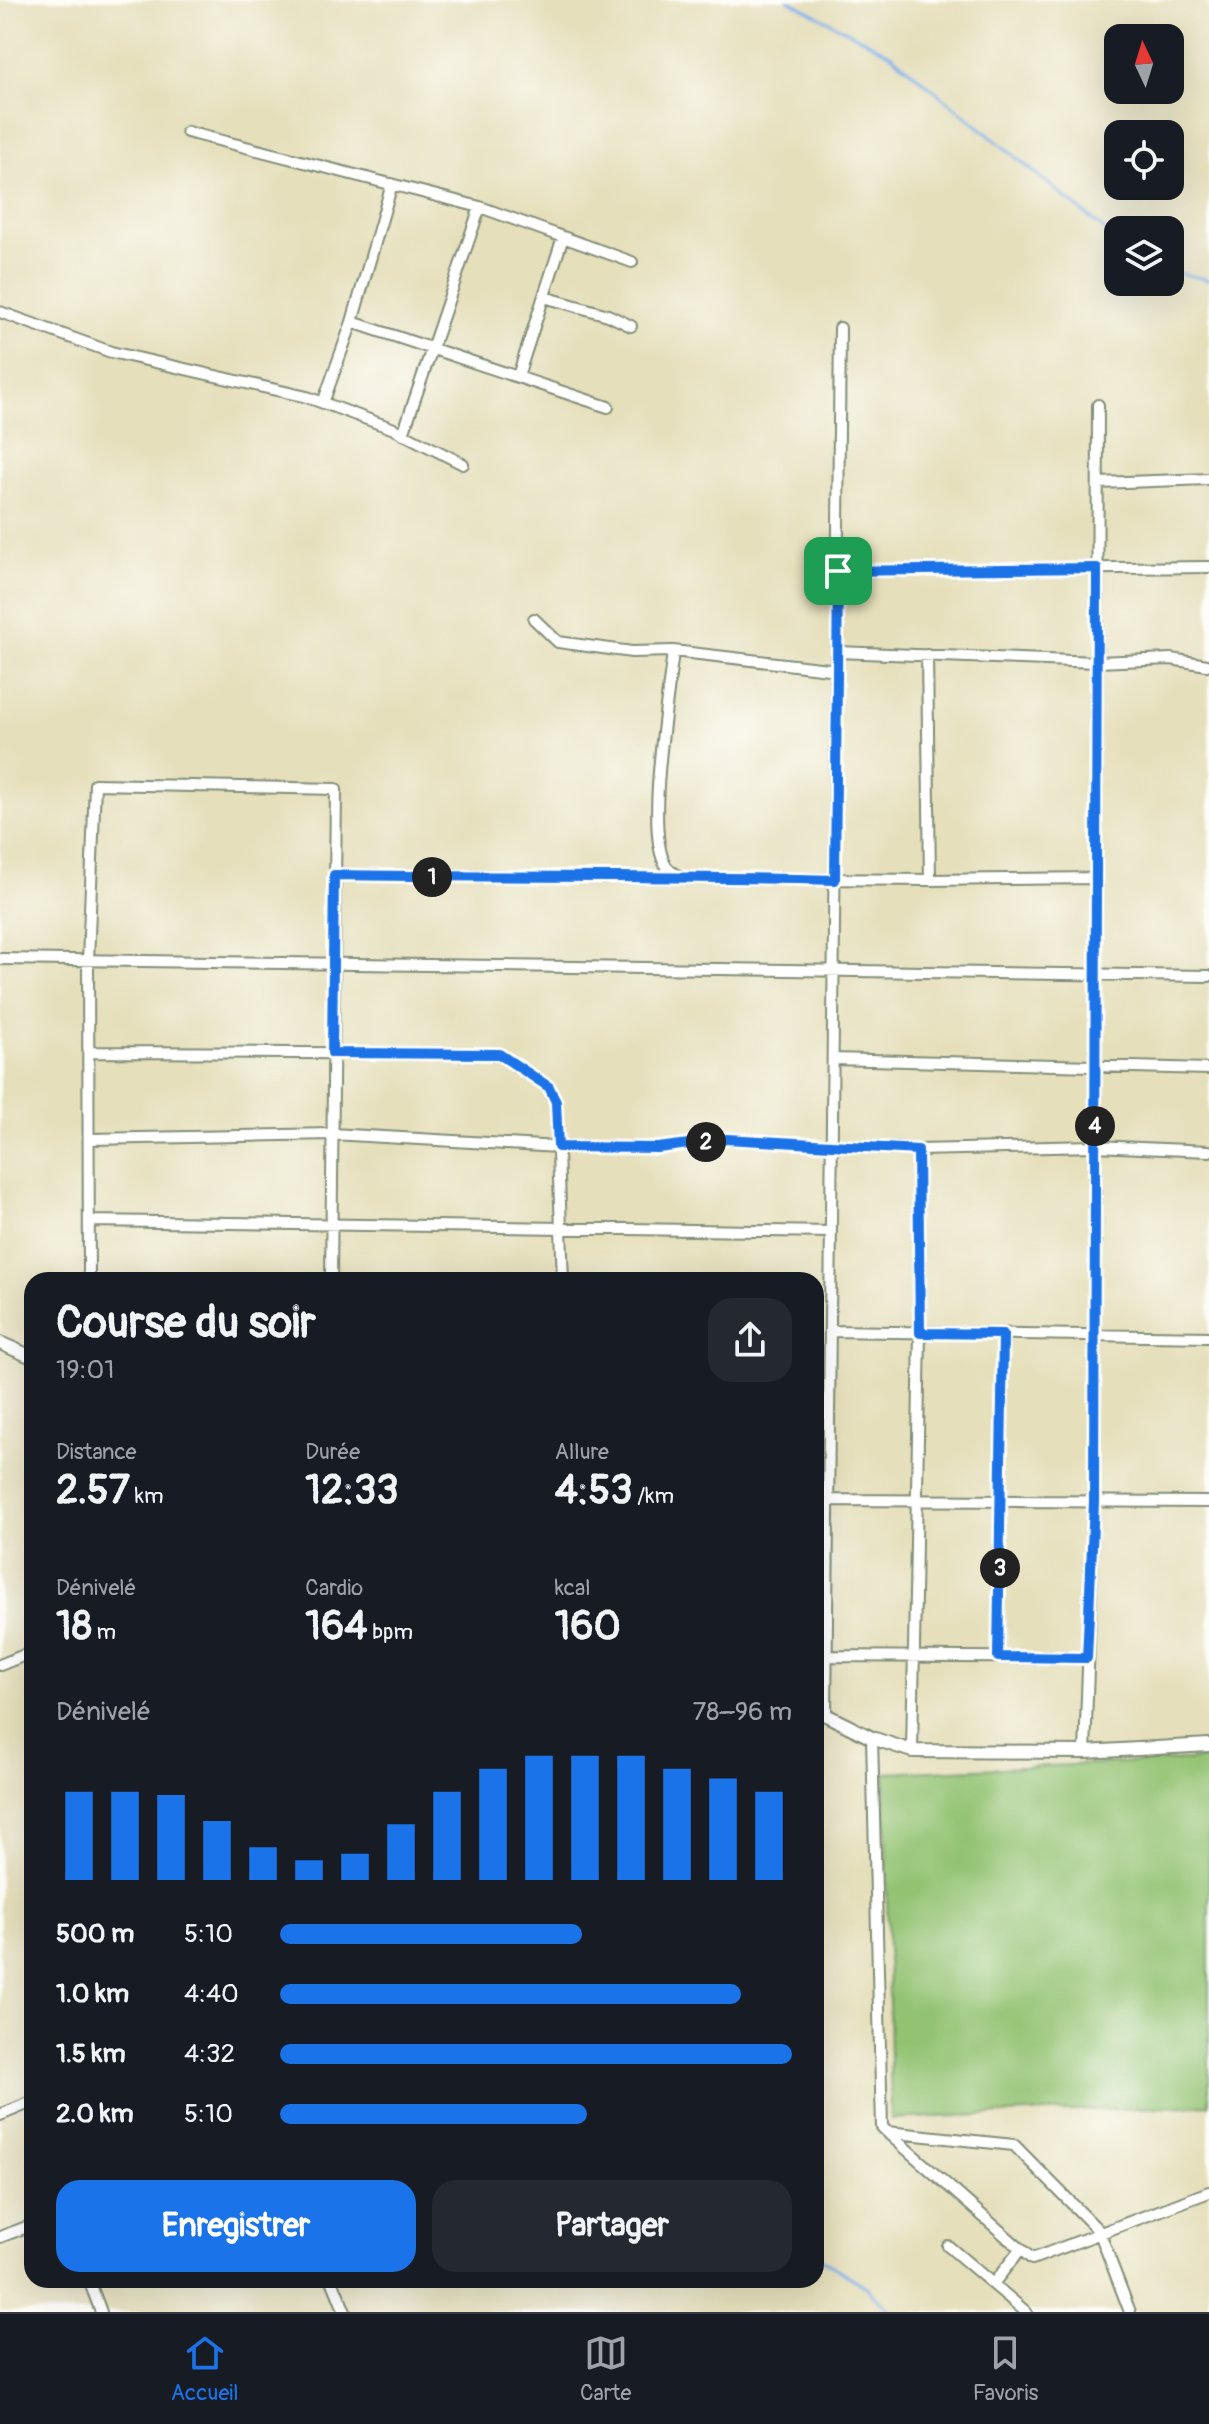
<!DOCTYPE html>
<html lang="fr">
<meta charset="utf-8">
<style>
body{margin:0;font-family:Pangolin,sans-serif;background:#242831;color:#f1f3f6;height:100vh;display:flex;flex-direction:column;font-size:30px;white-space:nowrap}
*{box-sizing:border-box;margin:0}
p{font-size:26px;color:#9ea1a6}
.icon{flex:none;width:44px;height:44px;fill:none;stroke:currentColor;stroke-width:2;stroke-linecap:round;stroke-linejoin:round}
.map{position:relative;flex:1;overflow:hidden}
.drawer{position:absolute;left:24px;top:1272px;width:800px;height:1016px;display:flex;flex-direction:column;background:#171b24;border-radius:24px;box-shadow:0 8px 32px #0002}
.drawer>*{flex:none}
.needle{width:52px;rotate:356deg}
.controls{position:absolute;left:1104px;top:24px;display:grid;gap:16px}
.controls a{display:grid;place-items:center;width:80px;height:80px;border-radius:16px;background:#171b24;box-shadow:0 8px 32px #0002;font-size:40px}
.pin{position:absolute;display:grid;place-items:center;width:68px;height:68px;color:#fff;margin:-34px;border-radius:16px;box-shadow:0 4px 12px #0006}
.km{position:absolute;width:40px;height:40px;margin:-20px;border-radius:50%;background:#222;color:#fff;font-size:22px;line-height:40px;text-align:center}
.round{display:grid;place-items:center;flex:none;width:84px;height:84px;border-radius:24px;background:#242831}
.headline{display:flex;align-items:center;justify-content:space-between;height:136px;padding:0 32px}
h1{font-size:44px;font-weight:700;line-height:60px}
.metrics{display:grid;grid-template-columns:repeat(3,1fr);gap:12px;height:136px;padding:8px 32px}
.metrics div{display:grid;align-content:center}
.metrics b{font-size:40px;font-weight:700}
.metrics small{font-size:22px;font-weight:400}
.metrics p{font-size:22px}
.chart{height:224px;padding:16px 32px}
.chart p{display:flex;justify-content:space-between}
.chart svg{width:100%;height:144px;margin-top:8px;stroke:#1a73e8;stroke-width:6}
.primary-button{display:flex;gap:16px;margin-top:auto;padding:16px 32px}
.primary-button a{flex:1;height:92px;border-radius:24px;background:#1a73e8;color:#fff;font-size:32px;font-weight:700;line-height:92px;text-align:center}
.primary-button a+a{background:#242831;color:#f1f3f6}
ul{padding:0 32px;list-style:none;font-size:26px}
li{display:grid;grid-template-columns:128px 96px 1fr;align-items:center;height:60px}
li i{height:20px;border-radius:10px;background:#1a73e8}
.dock{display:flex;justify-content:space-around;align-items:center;height:112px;border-top:2px solid #363941;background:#171b24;font-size:22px;color:#9ea1a6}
.dock a{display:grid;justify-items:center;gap:4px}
.dock .selected{color:#1a73e8}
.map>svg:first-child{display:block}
.green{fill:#93c372;stroke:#598053;stroke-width:2}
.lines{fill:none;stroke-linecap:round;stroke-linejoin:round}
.stream{stroke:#7eafe9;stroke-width:3}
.minor-casing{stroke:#828e78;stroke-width:14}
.tertiary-casing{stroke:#828e78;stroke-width:16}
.minor{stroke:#fff;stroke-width:10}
.tertiary{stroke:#fff;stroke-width:12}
.route-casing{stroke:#fff;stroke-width:16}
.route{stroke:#1a73e8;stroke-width:10}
</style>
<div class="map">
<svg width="1209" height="2312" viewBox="0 0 1209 2312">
<rect width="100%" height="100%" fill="#fdfcf7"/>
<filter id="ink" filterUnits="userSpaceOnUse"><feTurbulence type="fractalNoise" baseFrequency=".0125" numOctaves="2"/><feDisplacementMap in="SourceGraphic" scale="16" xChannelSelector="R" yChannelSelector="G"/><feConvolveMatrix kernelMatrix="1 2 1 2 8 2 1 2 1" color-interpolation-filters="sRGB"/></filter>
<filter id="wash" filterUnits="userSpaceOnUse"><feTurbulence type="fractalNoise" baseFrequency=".006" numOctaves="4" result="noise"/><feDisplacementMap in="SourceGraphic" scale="32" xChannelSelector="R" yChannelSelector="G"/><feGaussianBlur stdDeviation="1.8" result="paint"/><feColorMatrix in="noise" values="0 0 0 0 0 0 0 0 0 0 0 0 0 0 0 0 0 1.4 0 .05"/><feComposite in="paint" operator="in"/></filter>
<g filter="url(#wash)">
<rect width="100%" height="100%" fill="#e5dfbb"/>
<path class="green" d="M1209 1759V2105L891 2119 885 1773Z"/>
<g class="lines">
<path class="stream" d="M788 0 889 53 1118 241
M1170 271 1209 280
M816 2256 865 2286 891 2312"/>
</g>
</g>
<g filter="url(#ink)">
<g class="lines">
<g class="minor-casing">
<path id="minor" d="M187 132 480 207 632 262
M544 297 608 315 631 326
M0 312 111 352 307 397 394 429 463 464
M352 322 392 184
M518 376 563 237
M323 403 352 322 608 407
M403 434 480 207
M1098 483 1209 479
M838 571 1209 567
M534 619 558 642 632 652 673 651 837 670
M673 651C668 699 648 814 662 857 664 866 669 871 677 875
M837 652 1097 662 1171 659 1207 665
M927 655 930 880
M334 875 930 880 1096 878
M0 959 1209 976
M90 1052 499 1054 549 1087 556 1102 563 1280
M833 1059 1209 1069
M91 1139 332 1134 558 1147 658 1148 727 1139 918 1150 1095 1146 1209 1151
M90 1221 831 1232
M89 1280 88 961 95 784 336 789 331 1280
M830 1331 1209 1337
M828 1500 1209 1502
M827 1656 1087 1658
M998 1657 1003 1334
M0 1665 32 1652
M826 1716 840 328
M872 1738 882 2127 887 2132 1014 2145 1099 2231 1130 2312
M912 1751 920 1333 918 1150
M1085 1752 1094 1502 1098 405
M0 2115 32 2102
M889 2134 1032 2259 1209 2192
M0 2237 32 2225
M948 2246 1026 2312
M89 2280 101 2312
M332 2280 345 2312
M993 2284 1020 2250"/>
</g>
<g class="tertiary-casing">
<path id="tertiary" d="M0 1343 32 1357
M816 1710 872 1738 912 1751 1085 1752 1209 1745"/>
</g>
<use href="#minor" class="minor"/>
<use href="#tertiary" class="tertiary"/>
</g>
</g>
<g class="lines" filter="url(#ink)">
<g class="route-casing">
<path id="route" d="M1097 568 1094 1502 1087 1658 998 1657 1003 1334 920 1333 918 1150 727 1139 658 1148 558 1147 556 1102 549 1087 499 1054 332 1053 334 875C501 878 668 875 835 880L838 571Z"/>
</g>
<use href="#route" class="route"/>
</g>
</svg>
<div class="controls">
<a><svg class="needle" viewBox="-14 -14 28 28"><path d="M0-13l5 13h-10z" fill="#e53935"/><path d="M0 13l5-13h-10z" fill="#9ea1a6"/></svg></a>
<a><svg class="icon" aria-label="locate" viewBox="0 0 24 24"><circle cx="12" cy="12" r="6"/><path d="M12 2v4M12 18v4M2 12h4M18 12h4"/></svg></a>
<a><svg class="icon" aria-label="layers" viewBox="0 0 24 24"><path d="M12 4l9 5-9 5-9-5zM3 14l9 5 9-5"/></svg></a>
</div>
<div class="pin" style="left:838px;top:571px;background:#1e9e55"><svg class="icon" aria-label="arrive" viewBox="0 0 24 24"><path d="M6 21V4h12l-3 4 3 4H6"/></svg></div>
<b class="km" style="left:432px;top:877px">1</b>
<b class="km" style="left:706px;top:1142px">2</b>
<b class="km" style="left:1000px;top:1568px">3</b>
<b class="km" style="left:1095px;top:1126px">4</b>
<section class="drawer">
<div class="headline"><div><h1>Course du soir</h1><p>19:01</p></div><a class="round"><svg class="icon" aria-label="share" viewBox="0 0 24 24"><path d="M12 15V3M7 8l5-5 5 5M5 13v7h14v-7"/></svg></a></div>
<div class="metrics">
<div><p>Distance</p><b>2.57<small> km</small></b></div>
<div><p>Durée</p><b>12:33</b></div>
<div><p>Allure</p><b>4:53<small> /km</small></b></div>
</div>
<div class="metrics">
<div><p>Dénivelé</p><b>18<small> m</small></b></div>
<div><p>Cardio</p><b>164<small> bpm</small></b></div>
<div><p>kcal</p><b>160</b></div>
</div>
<div class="chart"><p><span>Dénivelé</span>78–96 m</p>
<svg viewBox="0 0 160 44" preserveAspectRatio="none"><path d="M5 44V17M15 44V17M25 44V18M35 44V26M45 44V34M55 44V38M65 44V36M75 44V27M85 44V17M95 44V10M105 44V6M115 44V6M125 44V6M135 44V10M145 44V13M155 44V17"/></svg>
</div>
<ul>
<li><b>500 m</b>5:10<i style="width:59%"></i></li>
<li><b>1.0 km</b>4:40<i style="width:90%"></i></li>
<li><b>1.5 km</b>4:32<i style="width:100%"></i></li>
<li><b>2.0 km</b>5:10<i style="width:60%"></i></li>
</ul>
<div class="primary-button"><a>Enregistrer</a><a>Partager</a></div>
</section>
</div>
<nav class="dock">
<a class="selected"><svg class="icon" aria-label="home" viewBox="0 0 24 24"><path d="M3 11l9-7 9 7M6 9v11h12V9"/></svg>Accueil</a>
<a><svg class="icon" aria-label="map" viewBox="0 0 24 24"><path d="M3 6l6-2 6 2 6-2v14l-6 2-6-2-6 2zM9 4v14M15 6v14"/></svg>Carte</a>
<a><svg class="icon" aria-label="saved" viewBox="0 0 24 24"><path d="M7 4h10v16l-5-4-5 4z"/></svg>Favoris</a>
</nav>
